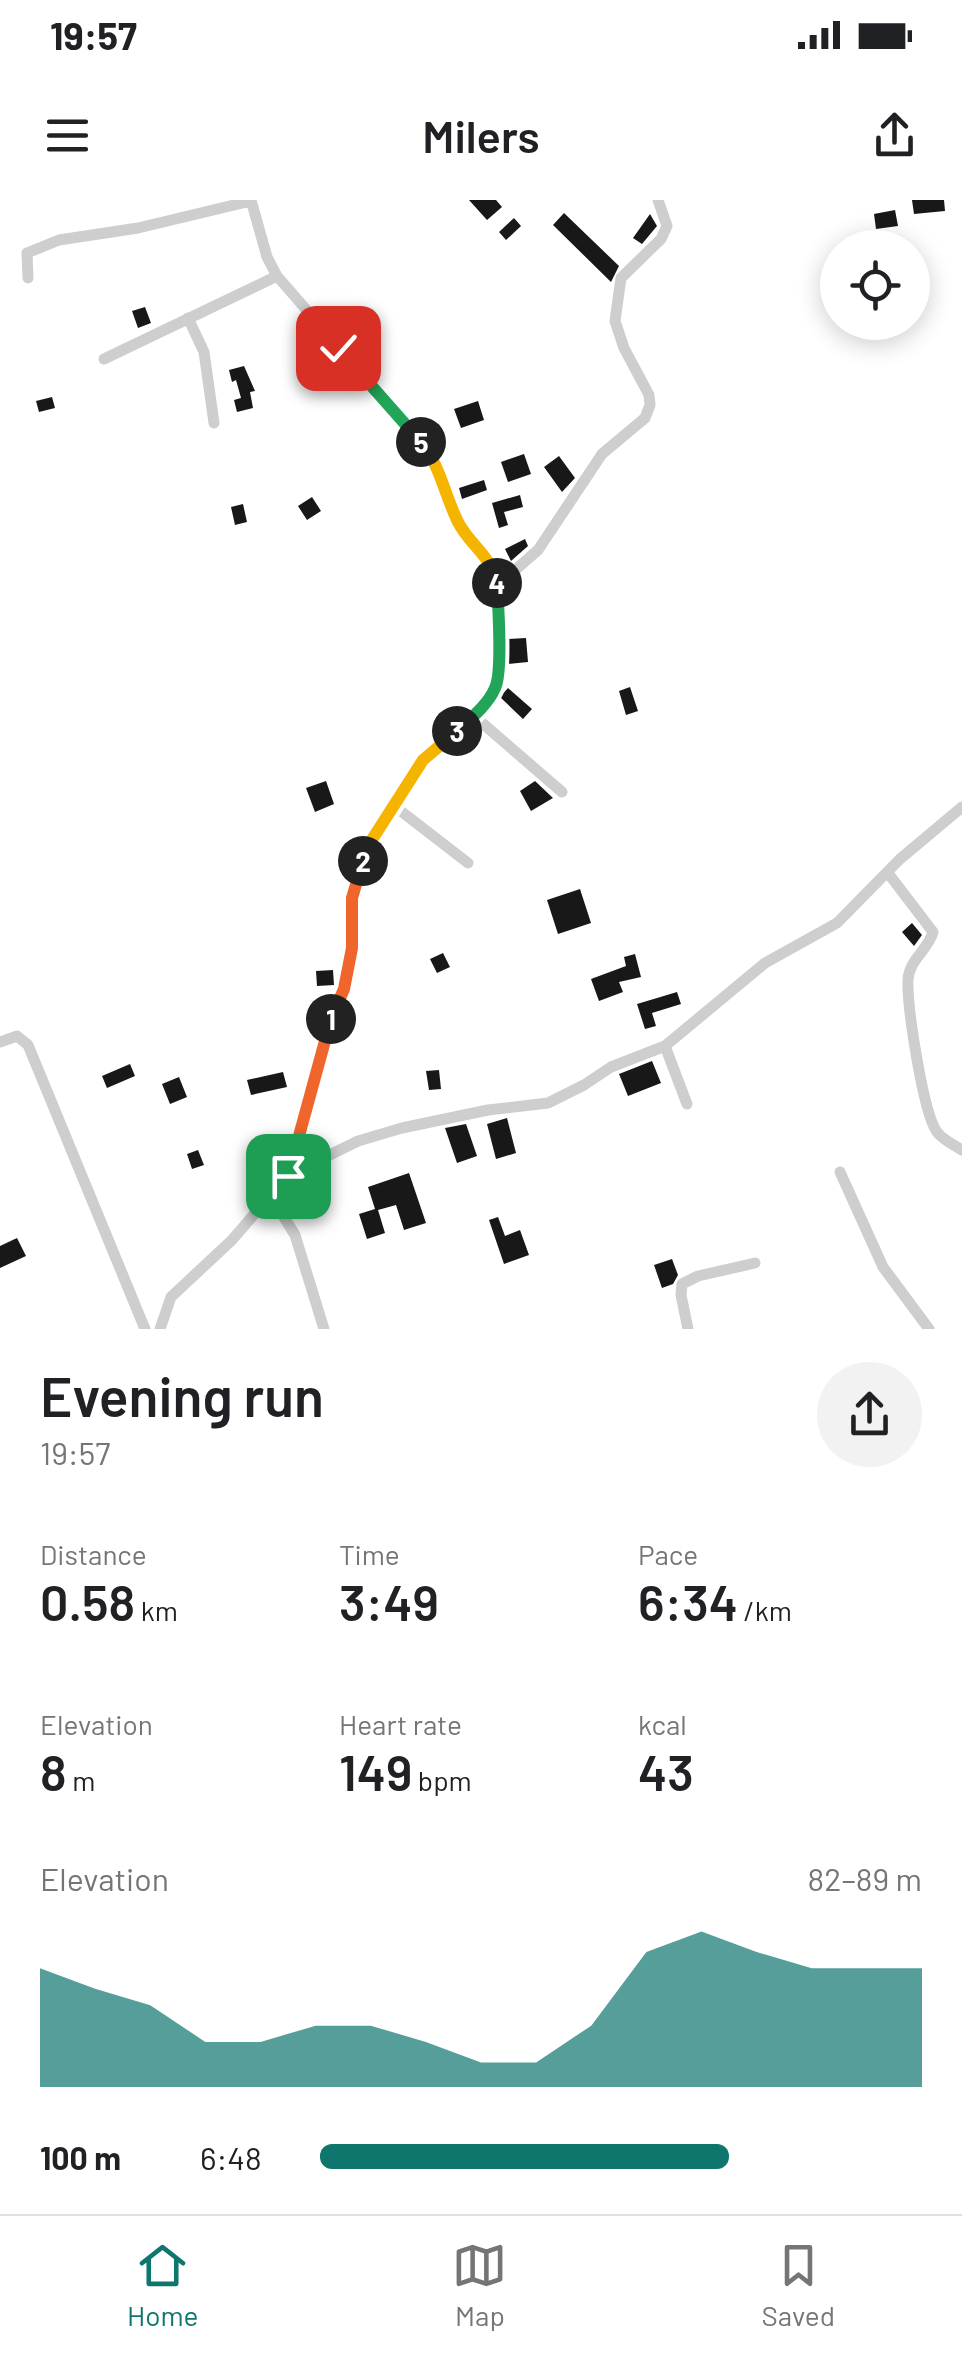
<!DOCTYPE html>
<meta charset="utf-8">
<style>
body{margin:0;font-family:Barlow,sans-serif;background:#f2f2f2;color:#202124;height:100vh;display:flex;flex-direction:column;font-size:38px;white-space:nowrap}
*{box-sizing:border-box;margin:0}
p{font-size:32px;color:#757577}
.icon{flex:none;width:55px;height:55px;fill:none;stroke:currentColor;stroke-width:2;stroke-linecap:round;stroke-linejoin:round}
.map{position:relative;height:1129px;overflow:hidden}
.details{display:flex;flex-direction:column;background:#fff;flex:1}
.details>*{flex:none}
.controls{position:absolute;left:820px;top:30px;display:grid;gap:20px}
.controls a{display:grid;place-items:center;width:110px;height:110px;border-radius:50%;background:#fff;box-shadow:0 5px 25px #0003;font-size:50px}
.pin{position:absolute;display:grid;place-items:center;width:85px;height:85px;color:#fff;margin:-42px;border-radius:20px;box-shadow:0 5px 15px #0006}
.km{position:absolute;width:50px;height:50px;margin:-25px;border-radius:50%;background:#222;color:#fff;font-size:28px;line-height:50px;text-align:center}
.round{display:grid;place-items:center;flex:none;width:105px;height:105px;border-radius:52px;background:#f2f2f2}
.head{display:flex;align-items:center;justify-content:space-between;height:170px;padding:0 40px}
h1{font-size:55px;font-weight:600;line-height:75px}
.metrics{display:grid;grid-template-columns:repeat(3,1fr);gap:15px;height:170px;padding:10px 40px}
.metrics div{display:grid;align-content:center}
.metrics b{font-size:50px;font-weight:600}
.metrics small{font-size:28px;font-weight:400}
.metrics p{font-size:28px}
.chart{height:280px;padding:20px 40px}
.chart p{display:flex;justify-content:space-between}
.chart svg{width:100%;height:180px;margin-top:10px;fill:#0f766e;opacity:.7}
ul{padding:0 40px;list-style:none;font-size:32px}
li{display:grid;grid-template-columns:160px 120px 1fr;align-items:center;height:75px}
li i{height:25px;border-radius:12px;background:#0f766e}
.status{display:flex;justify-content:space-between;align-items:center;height:70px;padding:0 50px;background:#fff;direction:ltr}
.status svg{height:28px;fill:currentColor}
header{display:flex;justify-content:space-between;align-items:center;height:130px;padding:0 40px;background:#fff;font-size:45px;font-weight:600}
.dock{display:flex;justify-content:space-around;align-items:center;height:140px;border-top:2px solid #e0e0e0;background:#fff;font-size:28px;color:#757577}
.dock a{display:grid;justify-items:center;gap:5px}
.dock .active{color:#0f766e}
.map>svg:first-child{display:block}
.building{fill:#181818}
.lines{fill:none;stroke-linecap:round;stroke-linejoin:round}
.street{stroke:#cecece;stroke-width:11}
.split-1-casing{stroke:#fff;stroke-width:20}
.split-2-casing{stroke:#fff;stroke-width:20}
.split-3-casing{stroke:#fff;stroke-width:20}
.split-4-casing{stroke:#fff;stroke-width:20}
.split-5-casing{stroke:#fff;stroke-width:20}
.split-6-casing{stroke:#fff;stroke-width:20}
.split-1{stroke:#f0652b;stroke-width:12}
.split-2{stroke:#f0652b;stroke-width:12}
.split-3{stroke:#f5b400;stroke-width:12}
.split-4{stroke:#22a559;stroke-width:12}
.split-5{stroke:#f5b400;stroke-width:12}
.split-6{stroke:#22a559;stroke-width:12}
</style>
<div class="status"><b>19:57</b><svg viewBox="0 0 49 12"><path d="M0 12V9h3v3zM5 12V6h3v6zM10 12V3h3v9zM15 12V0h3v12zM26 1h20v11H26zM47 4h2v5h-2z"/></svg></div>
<header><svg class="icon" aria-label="menu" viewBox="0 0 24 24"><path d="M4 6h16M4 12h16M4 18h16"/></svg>Milers<svg class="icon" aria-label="share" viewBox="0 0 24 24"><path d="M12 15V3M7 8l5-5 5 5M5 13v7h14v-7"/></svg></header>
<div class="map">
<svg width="962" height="1129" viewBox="0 0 962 1129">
<rect width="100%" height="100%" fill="#fff"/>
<path class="building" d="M469 0H496L502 7 487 20Z
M912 0H944L945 11 914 14Z
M895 10 898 26 876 29 874 14Z
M564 13 619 66 611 82 553 25Z
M650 14 657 26 642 44 633 38Z
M514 18 521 26 506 40 499 32Z
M145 107 151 123 138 128 132 111Z
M244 166 255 191 250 192 253 208 237 212 234 200 241 198 236 180 232 182 229 170Z
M52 197 55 208 39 212 36 201Z
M478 201 484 220 461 228 454 209Z
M524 254 531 274 508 282 501 262Z
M559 256 575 278 562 292 544 267Z
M484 280 487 290 462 299 459 288Z
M520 295 523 307 504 312 508 325 499 328 492 303Z
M312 297 321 311 307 320 298 306Z
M243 304 247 322 235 325 231 307Z
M525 339 528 346 511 361 505 349Z
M526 438 528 462 508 464V439Z
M630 487 638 511 626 515 619 491Z
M508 488 532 509 523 519 500 497Z
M326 581 334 604 315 612 306 588Z
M535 581 553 598 531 611 520 591Z
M580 689 591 723 558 734 547 700Z
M912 723 922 735 914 746 902 732Z
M443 753 450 767 437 773 430 759Z
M635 754 641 777 619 782 623 792 599 801 591 779 626 766 624 757Z
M333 770 334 785 317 786 316 771Z
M677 792 681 804 652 813 656 826 645 829 637 804Z
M652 861 661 883 628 896 619 874Z
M130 864 135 876 107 888 102 876Z
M439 870 441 889 429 890 426 871Z
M283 872 287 887 251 895 247 880Z
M179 877 187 897 170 904 162 884Z
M507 918 516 953 496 959 487 924Z
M466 924 477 956 457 963 445 928Z
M198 950 204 965 192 969 187 954Z
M409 973 426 1023 404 1030 396 1005 378 1010 385 1033 367 1039 359 1014 375 1009 368 987Z
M498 1017 505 1036 520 1030 529 1055 504 1064 489 1020Z
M17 1038 26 1056 0 1068V1046Z
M672 1059 678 1075 673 1084 662 1088 654 1065Z"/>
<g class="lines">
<path class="street" d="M251 0 267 57 277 76 425 246 460 326 490 361 494 372 498 385 499 465 496 487 474 516 423 560 366 649 352 698V748L344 789 324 837 287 976
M28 78 27 53 59 40 138 28 251 1
M188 118 204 152 214 223
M104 159 277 76
M498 385 538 350 602 254 645 218 650 205 649 195 624 148 615 121 621 78 661 39 667 26 658 0
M474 516 562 592
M393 605 468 663
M888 673 933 732C928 750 909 760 908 780 907 806 923 913 937 932 943 940 954 945 962 950
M0 842 17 836 28 845 145 1129
M665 846 687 904
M840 972 883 1067 929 1129
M271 996 295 1035 324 1129
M160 1129 171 1097 232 1040 287 976 358 941 402 928 488 910 548 903 584 885 611 867 665 846 765 763 837 723 900 659 962 607
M688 1129 681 1095 682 1084 698 1076 755 1063"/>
</g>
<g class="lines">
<g class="split-1-casing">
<path id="split-1" d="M288 976 331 819"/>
</g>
<g class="split-2-casing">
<path id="split-2" d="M331 819 344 789 352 748V698L363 661"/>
</g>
<g class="split-3-casing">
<path id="split-3" d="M363 661 366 649 423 560 457 531"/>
</g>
<g class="split-4-casing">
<path id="split-4" d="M457 531C470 519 488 505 495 488 503 472 498 404 497 383"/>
</g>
<g class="split-5-casing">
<path id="split-5" d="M421 242C440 265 445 296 458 322 471 347 488 351 497 383"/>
</g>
<g class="split-6-casing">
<path id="split-6" d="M338 148 421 242"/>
</g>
<use href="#split-1" class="split-1"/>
<use href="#split-2" class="split-2"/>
<use href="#split-3" class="split-3"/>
<use href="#split-4" class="split-4"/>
<use href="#split-5" class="split-5"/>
<use href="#split-6" class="split-6"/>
</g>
</svg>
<div class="controls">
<a><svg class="icon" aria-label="locate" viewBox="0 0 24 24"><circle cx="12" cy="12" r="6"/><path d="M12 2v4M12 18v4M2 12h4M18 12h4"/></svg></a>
</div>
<div class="pin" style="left:288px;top:976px;background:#1e9e55"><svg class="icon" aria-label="arrive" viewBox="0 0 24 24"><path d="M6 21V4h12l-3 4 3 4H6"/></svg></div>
<div class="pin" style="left:338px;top:148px;background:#d93025"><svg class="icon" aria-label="check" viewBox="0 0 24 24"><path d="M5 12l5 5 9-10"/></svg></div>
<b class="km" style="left:331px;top:819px">1</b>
<b class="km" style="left:363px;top:661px">2</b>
<b class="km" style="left:457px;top:531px">3</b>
<b class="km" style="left:497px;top:383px">4</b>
<b class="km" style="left:421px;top:242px">5</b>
</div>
<section class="details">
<div class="head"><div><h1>Evening run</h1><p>19:57</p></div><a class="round"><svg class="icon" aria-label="share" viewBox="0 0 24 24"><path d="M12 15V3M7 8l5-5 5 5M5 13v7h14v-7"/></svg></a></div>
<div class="metrics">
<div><p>Distance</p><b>0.58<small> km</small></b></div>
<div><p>Time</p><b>3:49</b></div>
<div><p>Pace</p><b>6:34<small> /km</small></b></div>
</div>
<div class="metrics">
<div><p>Elevation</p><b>8<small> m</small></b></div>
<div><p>Heart rate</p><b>149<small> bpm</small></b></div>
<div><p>kcal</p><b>43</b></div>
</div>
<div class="chart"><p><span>Elevation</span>82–89 m</p>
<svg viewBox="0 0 160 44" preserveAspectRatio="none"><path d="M0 44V15L10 20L20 24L30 33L40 33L50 29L60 29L70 33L80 38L90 38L100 29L110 11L120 6L130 11L140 15L150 15L160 15V44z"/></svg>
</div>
<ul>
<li><b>100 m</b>6:48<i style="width:68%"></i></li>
</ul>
</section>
<nav class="dock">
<a class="active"><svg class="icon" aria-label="home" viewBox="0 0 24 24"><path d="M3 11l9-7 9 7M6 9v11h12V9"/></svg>Home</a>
<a><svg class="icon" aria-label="map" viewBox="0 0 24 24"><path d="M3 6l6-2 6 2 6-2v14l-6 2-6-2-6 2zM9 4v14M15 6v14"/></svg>Map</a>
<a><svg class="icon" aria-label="saved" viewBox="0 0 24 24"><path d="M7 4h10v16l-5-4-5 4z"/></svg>Saved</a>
</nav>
